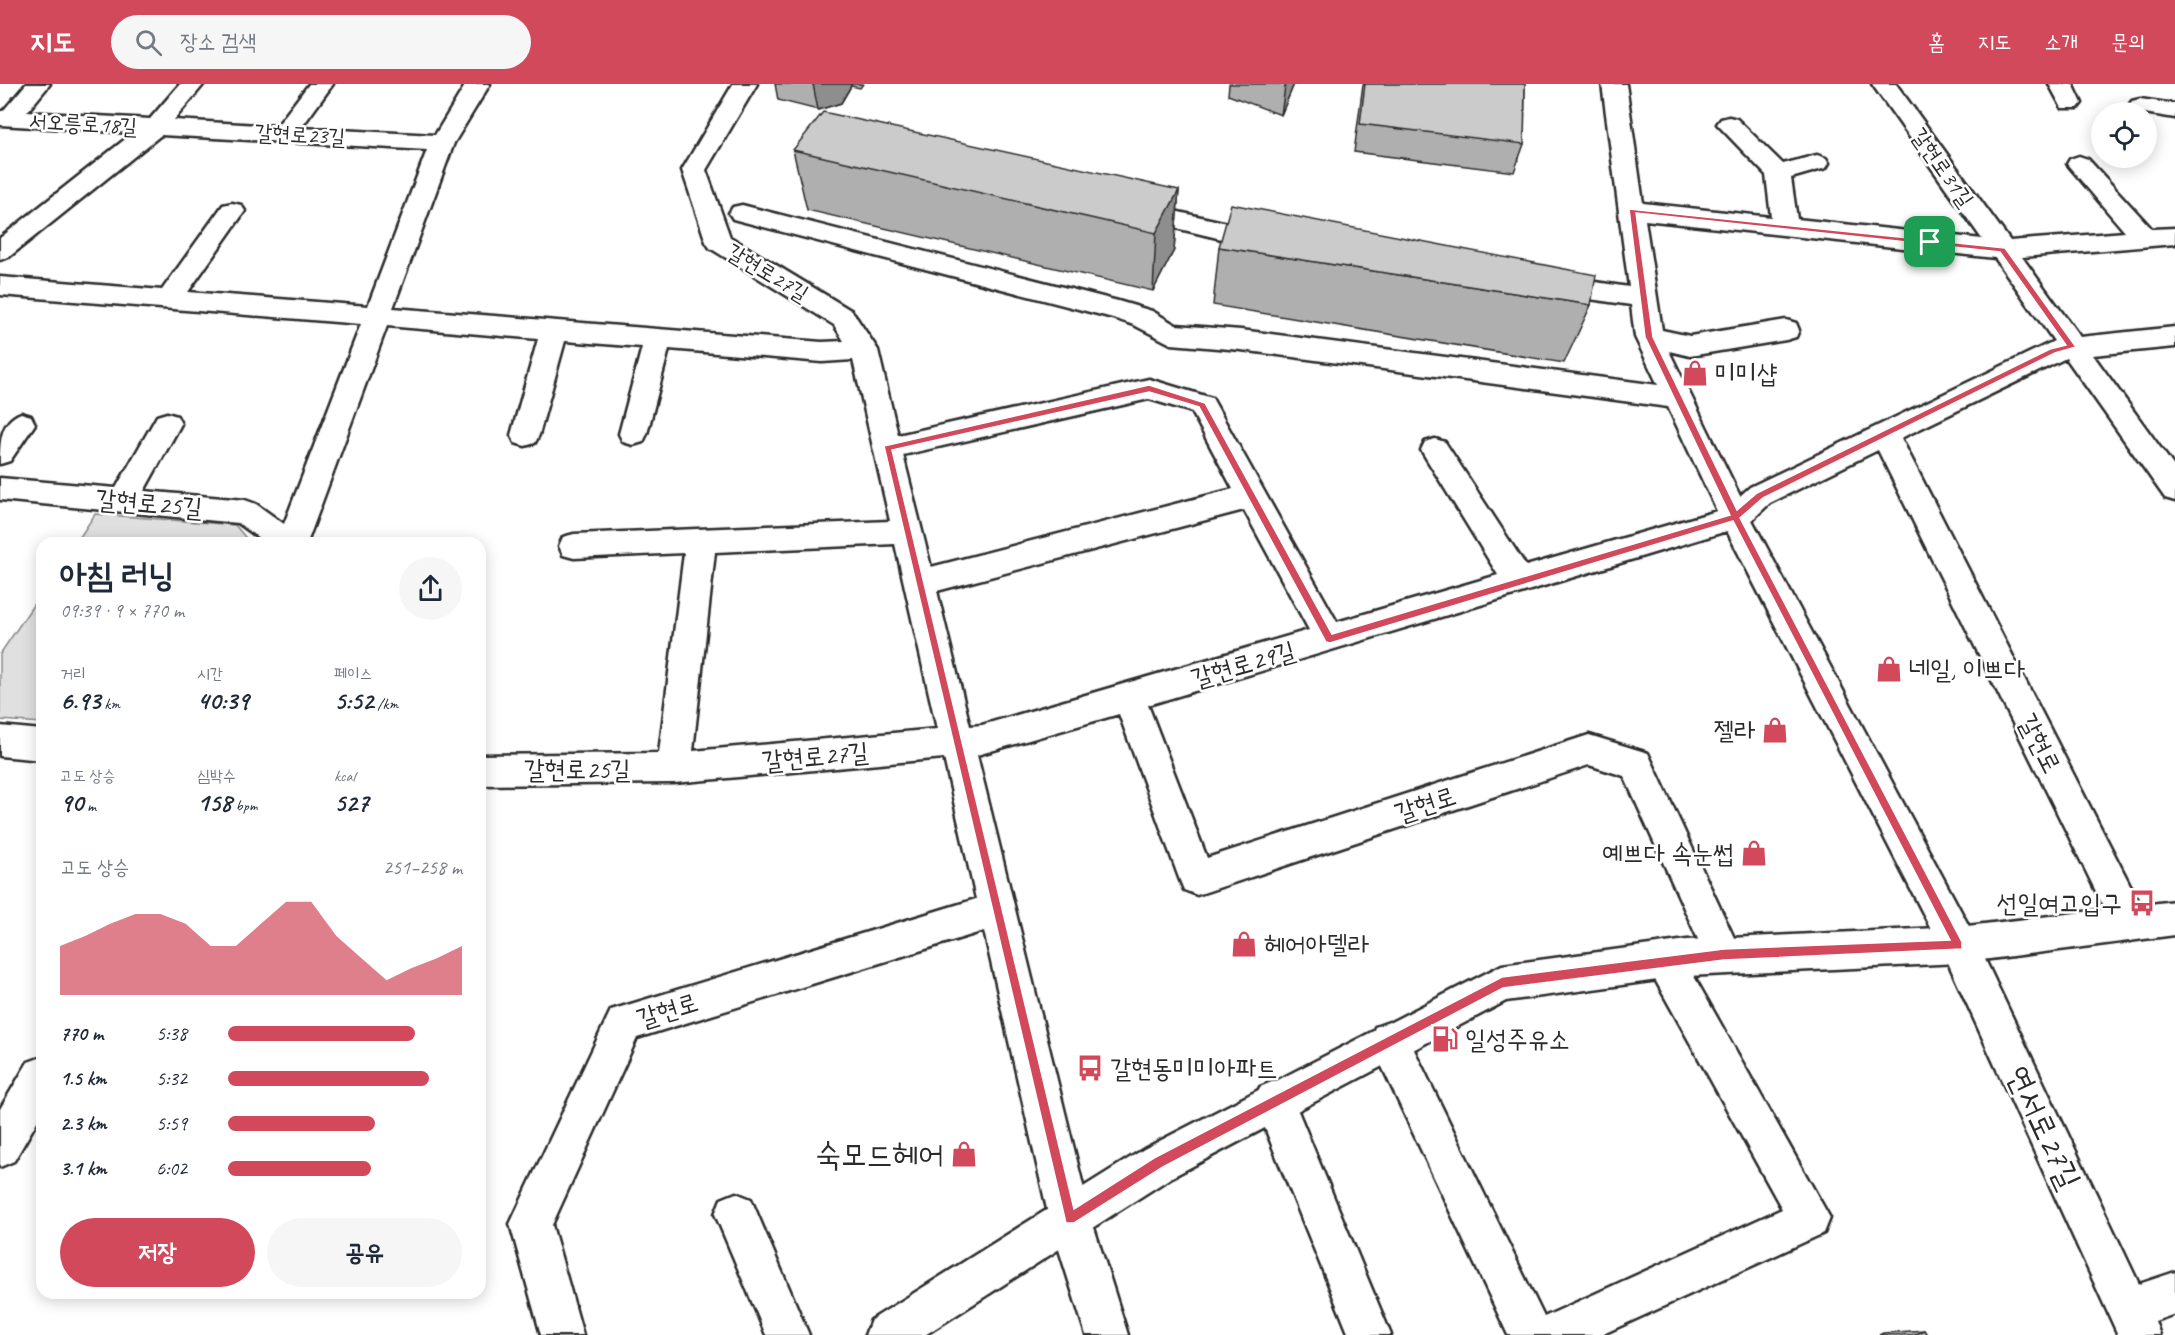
<!DOCTYPE html>
<html lang="ko">
<meta charset="utf-8">
<style>
body{margin:0;font-family:Caveat,"Poor Story",sans-serif;background:#f6f6f7;color:#1f2937;height:100vh;display:flex;flex-direction:column;font-size:22px;white-space:nowrap}
*{box-sizing:border-box;margin:0}
p{font-size:20px;color:#747a83}
.icon{flex:none;width:33px;height:33px;fill:none;stroke:currentColor;stroke-width:2;stroke-linecap:round;stroke-linejoin:round}
.map{position:relative;flex:1;overflow:hidden}
.drawer{position:absolute;left:36px;top:453px;width:450px;height:762px;display:flex;flex-direction:column;background:#fff;border-radius:18px;box-shadow:0 3px 15px #0003}
.drawer>*{flex:none}
.fabs{position:absolute;left:2091px;top:18px;display:grid;gap:12px}
.fabs a{display:grid;place-items:center;width:66px;height:66px;border-radius:50%;background:#fff;box-shadow:0 3px 15px #0003;font-size:30px}
.pin{position:absolute;display:grid;place-items:center;width:51px;height:51px;color:#fff;margin:-26px;border-radius:12px;box-shadow:0 3px 9px #0006}
.round{display:grid;place-items:center;flex:none;width:63px;height:63px;border-radius:32px;background:#f6f6f7}
.head{display:flex;align-items:center;justify-content:space-between;height:102px;padding:0 24px}
h1{font-size:33px;font-weight:800;line-height:45px}
.stats{display:grid;grid-template-columns:repeat(3,1fr);gap:9px;height:102px;padding:6px 24px}
.stats div{display:grid;align-content:center}
.stats b{font-size:26px;font-weight:800}
.stats small{font-size:16px;font-weight:400}
.stats p{font-size:16px}
.chart{height:168px;padding:12px 24px}
.chart p{display:flex;justify-content:space-between}
.chart svg{width:100%;height:108px;margin-top:6px;fill:#d1495b;opacity:.7}
.action{display:flex;gap:12px;margin-top:auto;padding:12px 24px}
.action a{flex:1;height:69px;border-radius:36px;background:#d1495b;color:#fff;font-size:24px;font-weight:800;line-height:69px;text-align:center}
.action a+a{background:#f6f6f7;color:#1f2937}
ul{padding:0 24px;list-style:none;font-size:20px}
li{display:grid;grid-template-columns:96px 72px 1fr;align-items:center;height:45px}
li i{height:15px;border-radius:8px;background:#d1495b}
header{display:flex;align-items:center;gap:36px;box-sizing:border-box;height:84px;padding:0 30px;background:#d1495b;color:#fff}
header strong{font-size:28px}
nav{display:flex;gap:33px;margin-inline-start:auto;font-size:21px}
.search{width:420px;height:54px;background:#f6f6f7;display:flex;align-items:center;gap:15px;box-sizing:border-box;padding:0 21px;border-radius:33px;color:#747a83;font-size:22px}
.map>svg:first-child{display:block}
.green{fill:#e0e0e0;stroke:#868686;stroke-width:1.5}
.lines{fill:none;stroke-linecap:round;stroke-linejoin:round}
.minor-casing{stroke:#2b2b2b;stroke-width:5}
.major-casing{stroke:#2b2b2b;stroke-width:5}
.minor{fill:#fff;fill-rule:evenodd}
.major{fill:#fff;fill-rule:evenodd}
.wall{fill:#afafaf;stroke:#2b2b2b;stroke-width:1.5}
.shaded-wall{fill:#8e8e8e;stroke:#2b2b2b;stroke-width:1.5}
.building{fill:#cbcbcb;stroke:#2b2b2b;stroke-width:1.5}
.route{fill:#d1495b;stroke:#fff;stroke-width:1.5;fill-rule:evenodd}
.labels{text-anchor:middle;stroke-width:5;stroke-linejoin:round;paint-order:stroke}
.far-street-label{font-size:22px;fill:#2b2b2b;stroke:#fff}
.poi-label{font-size:26px;fill:#2b2b2b;stroke:#fff;text-anchor:start}
.street-label{font-size:26px;fill:#2b2b2b;stroke:#fff}
.near-street-label{font-size:32px;fill:#2b2b2b;stroke:#fff}
.near-poi-label{font-size:32px;fill:#2b2b2b;stroke:#fff;text-anchor:end}
</style>
<header>
<strong>지도</strong>
<div class="search"><svg class="icon" aria-label="search" viewBox="0 0 24 24"><circle cx="10" cy="10" r="6"/><path d="M15 15l6 6"/></svg>장소 검색</div>
<nav><a>홈</a><a>지도</a><a>소개</a><a>문의</a></nav>
</header>
<div class="map">
<svg width="2175" height="1251" viewBox="0 0 2175 1251">
<rect width="100%" height="100%" fill="#fff"/>
<filter id="ink" filterUnits="userSpaceOnUse"><feTurbulence type="fractalNoise" baseFrequency=".0167" numOctaves="2"/><feDisplacementMap in="SourceGraphic" scale="12" xChannelSelector="R" yChannelSelector="G"/><feConvolveMatrix kernelMatrix="1 2 1 2 8 2 1 2 1" color-interpolation-filters="sRGB"/></filter>
<g filter="url(#ink)">
<path class="green" d="M95 430 235 441 250 459H76Z
M42 508V639L0 636V570Z"/>
<g class="lines">
<g class="minor-casing">
<path id="minor" d="M26 0H50L27 28 150 35 180 0H204L174 36 277 42 309 0H333L301 44 435 51 466 0H490L454 59 393 224 822 258 844 257 834 241 710 164 706 158 682 86 733 0H757L706 86 730 153 852 227 878 266 898 351 1149 295 1212 314 1337 538 1498 491 1421 366 1425 358 1435 355 1445 358 1526 482 1717 427 1668 323 1241 266 1171 260 1134 241 1113 234 733 135 729 129 733 123 742 121 1118 217 1152 227 1176 241 1241 246 1658 301 1635 253 1631 221 1548 209 1539 206 1535 200 1539 194 1548 191 1629 203 1602 0H1626L1643 119 1771 133 1766 91 1717 40 1721 35 1729 33 1737 35 1783 80 1817 71 1826 74 1829 79 1826 84 1791 94 1797 135 1982 155 1872 0H1896L2010 157 2125 148 2067 80 2070 75 2079 72 2088 75 2152 145 2175 144V160L2022 173 2080 253 2175 243V263L2093 271 2175 384V417L2165 414 2066 274 1901 354 2144 828 2149 840 2144 852 2131 857 2118 852 1878 366 1770 419 1752 436 1972 848 2139 1200 2175 1188V1230L2155 1237 2160 1251H2118L1946 874 1727 447 1148 621 1207 774 1589 651 1648 669 1742 871 1737 884 1724 889 1711 884 1624 692 1589 681 1197 811 1184 806 1179 794 1119 630 977 671 1091 1134 1128 1251H1086L1049 1134 984 847 637 954 552 1141 583 1251H541L510 1140 611 926 976 815 944 674 674 699 480 701V671L659 669 684 469 574 474 563 471 559 462 563 453 574 450 890 437 853 276 822 278 669 265 647 350 643 358 633 361 623 358 619 350 642 263 565 257 539 351 535 359 525 362 515 359 511 351 538 255 387 242 307 459H266L238 439 0 416V394L116 404 157 332 167 329 177 332 181 340 144 407 245 416 256 420 284 440 361 240 0 211V193L162 206 223 121 232 119 241 121 245 127 188 208 368 222 427 66 161 51 9 173 0 176V154L133 49 0 41V27H3ZM1645 136 1995 174 2054 257 1750 403 1740 412 1669 267 1690 272 1786 256 1796 253 1799 246 1796 239 1786 236 1690 252 1662 246ZM1149 315 1192 328 1233 405 931 483 903 371ZM1244 426 1309 546 982 641 970 642 937 507ZM895 460 937 645 693 667 715 468Z
M2049 0H2073L2082 19 2078 24H2062Z
M2140 15 2175 20V34L2132 27 2128 22 2132 17Z
M1134 118 1268 148 1277 151 1281 157 1277 163 1268 166 1125 132 1121 126 1125 120Z
M21 329 31 332 35 340 10 377 0 380C0 359 0 337 21 329Z
M0 642 42 646V676L0 672Z
M1665 859 1678 864 1830 1134 1824 1149 1601 1251H1508L1370 957 1375 943 1389 938 1403 943 1544 1233 1782 1125 1652 890 1646 877 1652 864Z
M42 973V1029L14 1077 0 1083V1025L28 978Z
M1274 997 1288 1003 1391 1251H1349L1254 1017 1260 1003Z
M736 1109 751 1115 809 1251H766L715 1130 721 1115Z"/>
</g>
<g class="major-casing">
<path id="major" d="M2175 817V851L1959 879 1687 892 1506 917 1172 1093 925 1251H865L871 1236 1144 1065 1502 881 1687 856 1959 843Z"/>
</g>
<use href="#minor" class="minor"/>
<use href="#major" class="major"/>
</g>
<path class="wall" d="M775 0H863L860 4 851 2 841 19 818 26 778 16Z
M1229 0H1294L1281 31 1228 11Z
M1363 0H1525L1524 60 1514 88 1354 68Z
M793 66 1179 106 1174 166 1153 207 807 126Z
M1219 163 1591 221 1564 279 1213 221Z
M1924 1246 1927 1251H1879L1883 1249Z"/>
<path class="shaded-wall" d="M813 0H851V2L841 19 818 26Z
M1286 0H1294L1281 31 1285 3Z
M1179 106 1174 166 1153 207 1156 149Z"/>
<path class="building" d="M1365 0H1525L1524 60 1360 40Z
M823 28 1179 106 1156 149 793 66Z
M1231 120 1596 191 1591 221 1219 163Z
M1924 1246 1927 1251H1913Z"/>
</g>
<path class="route" d="M1629 125 2005 164 2076 263 2055 269 1763 414 1740 434 1962 858V865L1724 876 1503 904 1163 1083 1074 1139H1066L884 362 1149 301 1205 319 1332 550 1730 431 1645 253ZM1636 129 2000 168 2066 261 2050 265 1757 409 1737 426 1653 253ZM1149 308 1199 323 1326 558 1330 559 1733 437 1950 856 1724 865 1502 893 1154 1074 1074 1125 892 366Z"/>
<defs>
<g id="shop-bare" transform="scale(2.07)"><path d="M-5-2.5h2.3a2.7 3.5 0 0 1 5.4 0H5L5.5 6h-11ZM-1.5-2.5h3a1.5 2.3 0 0 0-3 0Z" fill="#d1495b" stroke="#fff" stroke-width="2.5" paint-order="stroke"/></g>
<g id="bus-bare" transform="scale(2.07)"><path d="M-5-6H5V4H4V6H2V4H-2V6H-4V4H-5ZM-3.5-4V0h7V-4ZM-3.5 1.2v1.5H-2V1.2ZM2 1.2v1.5H3.5V1.2Z" fill="#d1495b" stroke="#fff" stroke-width="2.5" paint-order="stroke"/></g>
<g id="fuel-bare" transform="scale(2.07)"><path d="M-5.5-6h7V0h2V4h1.3V-2.5L3-4.5l.8-.8L6-3V5H2.5V1h-1V6h-7ZM-4.2-4.7v3.2H.2V-4.7Z" fill="#d1495b" stroke="#fff" stroke-width="2.5" paint-order="stroke"/></g>
</defs>
<g fill-rule="evenodd">
<use href="#shop-bare" x="1695" y="289"/>
<use href="#shop-bare" x="1889" y="585"/>
<use href="#shop-bare" x="1775" y="646"/>
<use href="#shop-bare" x="1754" y="769"/>
<use href="#bus-bare" x="2142" y="819"/>
<use href="#shop-bare" x="1244" y="860"/>
<use href="#fuel-bare" x="1445" y="955"/>
<use href="#bus-bare" x="1090" y="984"/>
<use href="#shop-bare" x="964" y="1070"/>
</g>
<g class="labels">
<g class="far-street-label">
<text transform="translate(83 39) rotate(3)" y="8">서오릉로18길</text>
<text transform="translate(300 50) rotate(3)" y="8">갈현로23길</text>
<text transform="translate(1943 83) rotate(55)" y="8">갈현로31길</text>
<text transform="translate(768 188) rotate(31)" y="8">갈현로27길</text>
</g>
<g class="poi-label">
<text x="1715" y="298">미미샵</text>
<text x="1909" y="594">네일, 이쁘다</text>
<text x="1755" y="655" text-anchor="end">젤라</text>
<text x="1734" y="778" text-anchor="end">예쁘다 속눈썹</text>
<text x="2122" y="828" text-anchor="end">선일여고입구</text>
<text x="1264" y="869">헤어아델라</text>
<text x="1465" y="964">일성주유소</text>
<text x="1110" y="993">갈현동미미아파트</text>
</g>
<g class="street-label">
<text transform="translate(149 419) rotate(5)" y="9">갈현로25길</text>
<text transform="translate(1243 580) rotate(-16)" y="9">갈현로29길</text>
<text transform="translate(2040 659) rotate(63)" y="9">갈현로</text>
<text transform="translate(815 672) rotate(-5)" y="9">갈현로27길</text>
<text x="577" y="694">갈현로25길</text>
<text transform="translate(1425 720) rotate(-18)" y="9">갈현로</text>
<text transform="translate(667 926) rotate(-17)" y="9">갈현로</text>
</g>
<g class="near-street-label">
<text transform="translate(2044 1043) rotate(65)" y="11">연서로27길</text>
</g>
<g class="near-poi-label">
<text x="944" y="1081">숙모드헤어</text>
</g>
</g>
</svg>
<div class="fabs">
<a><svg class="icon" aria-label="locate" viewBox="0 0 24 24"><circle cx="12" cy="12" r="6"/><path d="M12 2v4M12 18v4M2 12h4M18 12h4"/></svg></a>
</div>
<div class="pin" style="left:1930px;top:158px;background:#1e9e55"><svg class="icon" aria-label="arrive" viewBox="0 0 24 24"><path d="M6 21V4h12l-3 4 3 4H6"/></svg></div>
<section class="drawer">
<div class="head"><div><h1>아침 러닝</h1><p>09:39 · 9 × 770 m</p></div><a class="round"><svg class="icon" aria-label="share" viewBox="0 0 24 24"><path d="M12 15V3M7 8l5-5 5 5M5 13v7h14v-7"/></svg></a></div>
<div class="stats">
<div><p>거리</p><b>6.93<small> km</small></b></div>
<div><p>시간</p><b>40:39</b></div>
<div><p>페이스</p><b>5:52<small> /km</small></b></div>
</div>
<div class="stats">
<div><p>고도 상승</p><b>90<small> m</small></b></div>
<div><p>심박수</p><b>158<small> bpm</small></b></div>
<div><p>kcal</p><b>527</b></div>
</div>
<div class="chart"><p><span>고도 상승</span>251–258 m</p>
<svg viewBox="0 0 160 44" preserveAspectRatio="none"><path d="M0 44V24L10 20L20 15L30 11L40 11L50 15L60 24L70 24L80 15L90 6L100 6L110 20L120 29L130 38L140 33L150 29L160 24V44z"/></svg>
</div>
<ul>
<li><b>770 m</b>5:38<i style="width:80%"></i></li>
<li><b>1.5 km</b>5:32<i style="width:86%"></i></li>
<li><b>2.3 km</b>5:59<i style="width:63%"></i></li>
<li><b>3.1 km</b>6:02<i style="width:61%"></i></li>
</ul>
<div class="action"><a>저장</a><a>공유</a></div>
</section>
</div>
